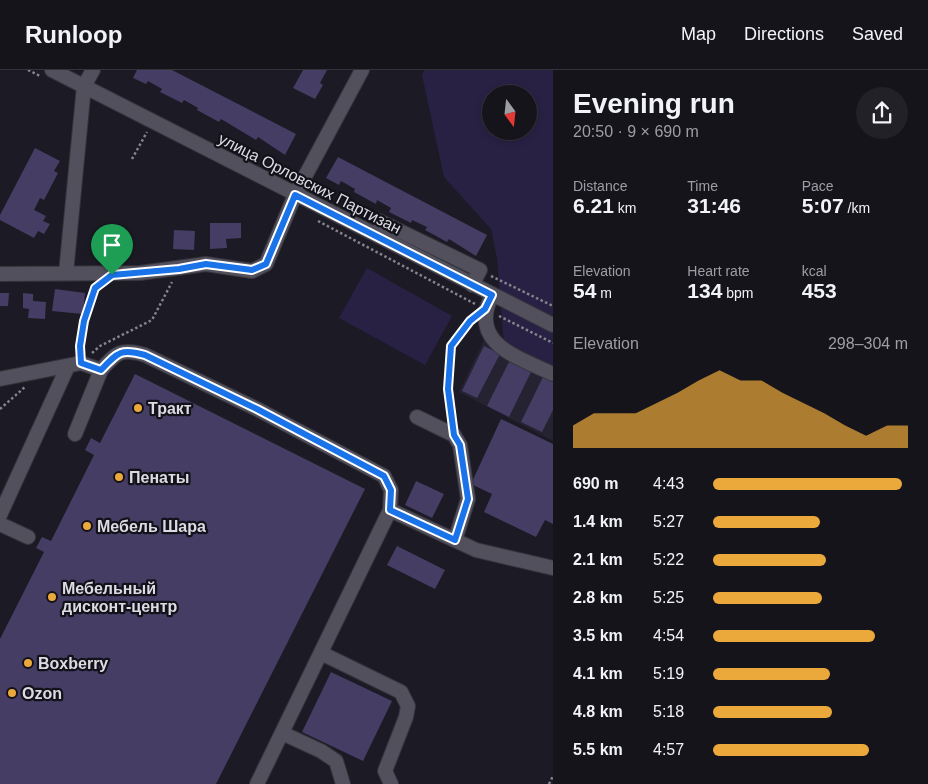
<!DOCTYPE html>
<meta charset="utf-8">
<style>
body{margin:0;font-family:Helvetica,sans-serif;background:#222128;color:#f1f3f6;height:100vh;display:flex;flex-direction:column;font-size:19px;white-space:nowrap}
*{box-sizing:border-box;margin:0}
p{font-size:16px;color:#9d9ea3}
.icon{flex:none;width:28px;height:28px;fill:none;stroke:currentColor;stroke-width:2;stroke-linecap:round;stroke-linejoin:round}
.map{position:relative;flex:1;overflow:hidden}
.panel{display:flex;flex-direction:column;background:#15141b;width:375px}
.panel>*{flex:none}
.needle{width:32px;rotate:165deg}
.buttons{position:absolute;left:482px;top:15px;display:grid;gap:10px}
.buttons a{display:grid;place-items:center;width:55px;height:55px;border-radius:50%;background:#15141b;box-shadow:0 2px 8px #0003,0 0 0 1px #34333a;font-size:25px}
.pin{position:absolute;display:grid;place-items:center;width:42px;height:42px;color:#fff;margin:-51px -21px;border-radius:50% 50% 50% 0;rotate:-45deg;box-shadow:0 0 5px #0007}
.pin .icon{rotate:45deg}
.round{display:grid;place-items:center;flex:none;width:52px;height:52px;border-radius:26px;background:#222128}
.overview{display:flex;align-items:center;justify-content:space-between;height:85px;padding:0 20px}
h1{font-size:28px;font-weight:800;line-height:38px}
.metrics{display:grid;grid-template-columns:repeat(3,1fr);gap:8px;height:85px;padding:5px 20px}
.metrics div{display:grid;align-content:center}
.metrics b{font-size:21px;font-weight:800}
.metrics small{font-size:14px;font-weight:400}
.metrics p{font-size:14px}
.chart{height:140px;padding:10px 20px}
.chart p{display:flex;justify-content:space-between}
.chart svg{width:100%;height:90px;margin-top:5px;fill:#eca93b;opacity:.7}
ul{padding:0 20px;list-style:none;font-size:16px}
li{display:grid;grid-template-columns:80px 60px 1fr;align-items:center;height:38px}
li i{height:12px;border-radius:6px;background:#eca93b}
header{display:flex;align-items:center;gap:30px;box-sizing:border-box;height:70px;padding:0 25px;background:#15141b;border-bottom:1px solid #34333a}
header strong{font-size:24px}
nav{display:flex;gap:28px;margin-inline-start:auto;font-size:18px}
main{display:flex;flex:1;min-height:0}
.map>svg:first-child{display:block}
.built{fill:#252232}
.green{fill:#292144;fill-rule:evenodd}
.building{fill:#453d64}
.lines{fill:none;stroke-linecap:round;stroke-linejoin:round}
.minor-casing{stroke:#36343c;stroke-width:16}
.path{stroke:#85838c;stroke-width:2.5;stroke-dasharray:2.5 2.5;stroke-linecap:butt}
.minor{stroke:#52505c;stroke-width:14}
.route-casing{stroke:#fff;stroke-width:10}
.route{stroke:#1a73e8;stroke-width:6}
.poi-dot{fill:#eca93b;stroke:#13111a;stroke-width:2}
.labels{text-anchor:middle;stroke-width:4.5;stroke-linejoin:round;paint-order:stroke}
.street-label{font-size:16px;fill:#dcdbe2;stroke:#13111a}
.poi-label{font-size:16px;font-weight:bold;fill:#dcdbe2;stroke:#13111a;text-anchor:start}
</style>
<header>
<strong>Runloop</strong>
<nav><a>Map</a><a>Directions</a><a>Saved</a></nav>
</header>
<main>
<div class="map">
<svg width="553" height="714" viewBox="0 0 553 714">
<rect width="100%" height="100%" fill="#1c1a24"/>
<path class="built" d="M486 266 553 300V371L459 322Z"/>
<path class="green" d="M425 0H553V297L504 274 497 188 491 159 444 107 422 5ZM491 24H529V61H491Z
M367 198 452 246 425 295 339 248Z"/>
<path class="building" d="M137 0H172L296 64 285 85 258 67 256 70 221 49 219 52 197 40 198 38 184 30 182 33 160 22 162 19 148 11 146 14 133 8Z
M303 0H327L320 13 323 15 315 29 293 18Z
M35 78 60 91 54 101 58 103 44 130 40 128 34 140 46 146 43 151 50 154 44 164 38 161 34 168 0 150V145Z
M338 87 487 165 476 186 449 169 447 172 425 160 427 157 412 150 411 153 389 142 391 138 377 130 376 134 354 122 355 119 341 111 339 115 326 108Z
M210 153H241V168L226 169 227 178 210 179Z
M174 160 195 161 194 180 173 179Z
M55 219 85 223 83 244 52 241Z
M0 223H9L8 236H0Z
M23 223 33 224V231L46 232 45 249 28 248 29 239 23 238Z
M484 276 500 284 477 328 462 321Z
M509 292 531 302 509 347 487 336Z
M135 304 365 419 216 714H0V569L44 482 36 478 42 467 51 471 94 385 85 380 91 368 100 373Z
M543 307 553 312V340L542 362 521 352Z
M501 349 553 374V454L545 450 536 467 484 442 492 424 471 414Z
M416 411 444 424 432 448 405 435Z
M397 476 445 500 435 519 387 495Z
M331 602 392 631 363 691 302 662Z"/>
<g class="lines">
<g class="minor-casing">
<path id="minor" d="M52 0 553 255
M379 151 480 200 472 215
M66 203 84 16 93 0
M0 204 140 203 206 194 252 201 266 194 295 125 362 0
M492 225C468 274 518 287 553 304
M101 300C117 282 121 278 145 285L257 339 384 406 391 420 390 440 476 480 553 498
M0 309 81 293 101 300 75 364
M417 347 454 365 460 375 468 429 455 470
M0 445 68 296
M0 454 28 467
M321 583 401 622 408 636 406 647 385 701 391 714
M282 663 321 681 336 691 343 714
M257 714 390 440"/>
</g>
<path class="path" d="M28 0 40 6
M132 89 147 62
M318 151 477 235
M121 190 123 173
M491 206 553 236
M499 246 553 273
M80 282 84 251 98 216
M92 283 100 276 152 250 172 212
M0 339 25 317
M452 351C447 316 441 271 474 247
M549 714 553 706"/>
<use href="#minor" class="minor"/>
</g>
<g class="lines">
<g class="route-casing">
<path id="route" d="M295 125 492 225 485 239 470 251 451 276 448 319 454 365 460 375 468 429 455 470 390 440 391 420 384 406 257 339 145 285C121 278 118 282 101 300L81 293 80 276 84 251 95 218 112 205 179 199 206 194 252 200 266 194Z"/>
</g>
<use href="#route" class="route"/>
</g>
<g class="poi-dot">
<circle cx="138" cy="338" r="5"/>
<circle cx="119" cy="407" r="5"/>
<circle cx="87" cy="456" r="5"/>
<circle cx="52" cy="527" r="5"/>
<circle cx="28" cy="593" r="5"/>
<circle cx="12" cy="623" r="5"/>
</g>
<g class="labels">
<g class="street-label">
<text transform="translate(310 113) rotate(27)" y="6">улица Орловских Партизан</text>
</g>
<g class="poi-label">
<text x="148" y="344">Тракт</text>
<text x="129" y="413">Пенаты</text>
<text x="97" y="462">Мебель Шара</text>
<text x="62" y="524">Мебельный<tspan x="62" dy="18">дисконт-центр</tspan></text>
<text x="38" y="599">Boxberry</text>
<text x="22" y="629">Ozon</text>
</g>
</g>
</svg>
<div class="buttons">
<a><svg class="needle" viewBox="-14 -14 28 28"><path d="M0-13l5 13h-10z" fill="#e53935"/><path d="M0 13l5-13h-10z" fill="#9d9ea3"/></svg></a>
</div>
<div class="pin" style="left:112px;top:205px;background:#1e9e55"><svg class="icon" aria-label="arrive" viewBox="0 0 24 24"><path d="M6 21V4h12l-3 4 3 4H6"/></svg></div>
</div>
<section class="panel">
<div class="overview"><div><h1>Evening run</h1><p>20:50 · 9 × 690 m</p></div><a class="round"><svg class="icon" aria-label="share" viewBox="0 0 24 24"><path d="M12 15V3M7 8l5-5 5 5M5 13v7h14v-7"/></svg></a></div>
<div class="metrics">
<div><p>Distance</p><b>6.21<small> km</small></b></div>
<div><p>Time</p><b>31:46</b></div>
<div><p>Pace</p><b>5:07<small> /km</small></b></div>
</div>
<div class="metrics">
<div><p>Elevation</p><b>54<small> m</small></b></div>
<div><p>Heart rate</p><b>134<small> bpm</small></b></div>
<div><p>kcal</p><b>453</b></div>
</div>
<div class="chart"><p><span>Elevation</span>298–304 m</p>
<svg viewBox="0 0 160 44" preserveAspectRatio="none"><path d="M0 44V33L10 27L20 27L30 27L40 22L50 17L60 11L70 6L80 11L90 11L100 17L110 22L120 27L130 33L140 38L150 33L160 33V44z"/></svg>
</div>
<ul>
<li><b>690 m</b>4:43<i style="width:97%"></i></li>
<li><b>1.4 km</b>5:27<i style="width:55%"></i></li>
<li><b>2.1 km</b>5:22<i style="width:58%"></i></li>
<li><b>2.8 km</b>5:25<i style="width:56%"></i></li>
<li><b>3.5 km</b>4:54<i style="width:83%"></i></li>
<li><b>4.1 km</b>5:19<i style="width:60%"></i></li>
<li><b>4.8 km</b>5:18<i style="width:61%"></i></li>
<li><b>5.5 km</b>4:57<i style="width:80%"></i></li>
</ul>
</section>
</main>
